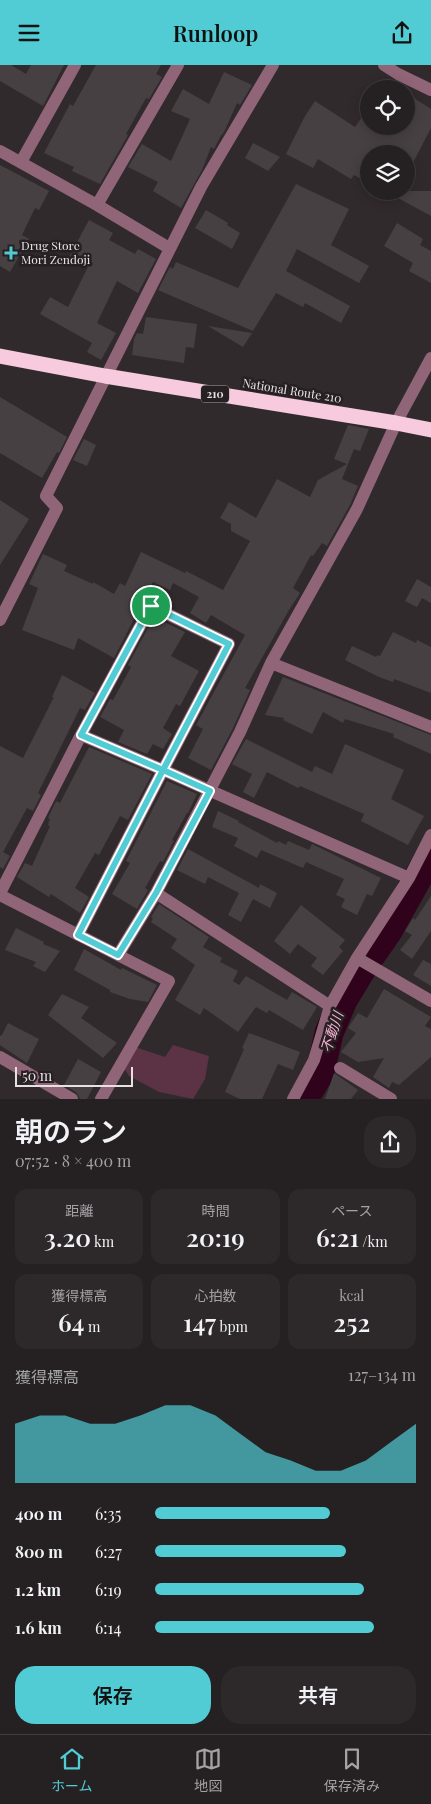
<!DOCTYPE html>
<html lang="ja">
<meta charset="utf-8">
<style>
body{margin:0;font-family:"Playfair Display","Noto Sans JP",serif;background:#2d282a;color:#f1f3f6;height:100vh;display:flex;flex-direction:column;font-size:19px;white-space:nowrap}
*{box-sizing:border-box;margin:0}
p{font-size:16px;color:#a3a3a5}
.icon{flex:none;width:28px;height:28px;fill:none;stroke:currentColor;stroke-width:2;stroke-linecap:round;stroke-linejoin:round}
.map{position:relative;height:1034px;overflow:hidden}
.sheet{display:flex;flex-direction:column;background:#252021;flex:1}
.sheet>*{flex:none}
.buttons{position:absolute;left:360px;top:15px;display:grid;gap:10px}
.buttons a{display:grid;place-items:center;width:55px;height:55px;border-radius:50%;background:#252021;box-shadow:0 2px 12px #0003,0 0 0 1px #423e3f;font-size:25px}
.scale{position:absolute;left:15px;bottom:12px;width:118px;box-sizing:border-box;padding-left:5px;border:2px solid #e6e2e3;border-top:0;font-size:14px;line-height:18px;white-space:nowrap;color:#e6e2e3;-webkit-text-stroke:4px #272023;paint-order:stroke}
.pin{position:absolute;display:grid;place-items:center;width:42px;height:42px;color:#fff;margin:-21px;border:2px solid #fff;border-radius:50%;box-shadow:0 1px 5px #0007}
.round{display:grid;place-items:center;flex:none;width:52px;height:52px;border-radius:20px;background:#2d282a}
.summary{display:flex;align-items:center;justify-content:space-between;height:85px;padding:0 15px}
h1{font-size:28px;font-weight:600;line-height:38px}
.metrics{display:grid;grid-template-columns:repeat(3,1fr);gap:8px;height:85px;padding:5px 15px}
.metrics div{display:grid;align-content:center;border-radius:12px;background:#2d282a;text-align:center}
.metrics b{font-size:25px;font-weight:600}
.metrics small{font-size:14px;font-weight:400}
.metrics p{font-size:14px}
.chart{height:140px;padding:10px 15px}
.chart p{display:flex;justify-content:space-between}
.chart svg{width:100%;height:90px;margin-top:5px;fill:#51ccd5;opacity:.7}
.button{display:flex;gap:10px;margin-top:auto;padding:10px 15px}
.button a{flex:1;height:58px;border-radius:20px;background:#51ccd5;color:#111;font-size:20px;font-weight:600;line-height:58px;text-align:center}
.button a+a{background:#2d282a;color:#f1f3f6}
ul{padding:0 15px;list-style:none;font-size:16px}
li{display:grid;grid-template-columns:80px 60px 1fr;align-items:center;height:38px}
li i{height:12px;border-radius:6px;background:#51ccd5}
header{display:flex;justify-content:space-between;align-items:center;height:65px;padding:0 15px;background:#51ccd5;color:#111;font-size:22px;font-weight:600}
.tabs{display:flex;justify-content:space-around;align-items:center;height:70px;border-top:1px solid #423e3f;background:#252021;font-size:14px;color:#a3a3a5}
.tabs a{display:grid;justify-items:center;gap:2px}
.tabs .on{color:#51ccd5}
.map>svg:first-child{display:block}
.green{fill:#5c3245}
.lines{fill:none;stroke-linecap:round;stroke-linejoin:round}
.river{stroke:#30021b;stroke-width:29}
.building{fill:#474043}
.minor{stroke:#916578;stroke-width:12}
.highway{stroke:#f7cadd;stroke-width:15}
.route-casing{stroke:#fff;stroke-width:10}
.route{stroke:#51ccd5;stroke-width:6}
.poi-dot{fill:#51ccd5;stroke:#272023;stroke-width:2}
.labels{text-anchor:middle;stroke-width:5;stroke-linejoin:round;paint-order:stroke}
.shield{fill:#272023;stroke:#ada8a9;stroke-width:1}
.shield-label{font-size:11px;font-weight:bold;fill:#e6e2e3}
.poi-label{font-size:12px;fill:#e6e2e3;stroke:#272023;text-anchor:start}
.street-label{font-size:12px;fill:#e6e2e3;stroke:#272023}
.water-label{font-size:14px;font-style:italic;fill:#f7b2cf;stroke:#272023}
</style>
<header><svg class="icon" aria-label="menu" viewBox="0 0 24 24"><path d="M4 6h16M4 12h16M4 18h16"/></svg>Runloop<svg class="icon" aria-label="share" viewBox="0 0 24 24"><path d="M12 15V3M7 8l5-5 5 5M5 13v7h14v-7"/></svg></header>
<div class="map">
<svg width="431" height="1034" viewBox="0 0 431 1034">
<rect width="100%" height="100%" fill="#312a2c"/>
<path class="green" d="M173 980 209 991 205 1014 193 1034 159 1027 129 1011 121 999 132 981 165 992Z"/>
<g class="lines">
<path class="river" d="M372 889 388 866 431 789
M304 1034 320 1008 329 968 343 935 363 902"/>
</g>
<path class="building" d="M0 0H11L26 9 31 0H64L43 41 0 16Z
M96 0H161L156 9 162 12 149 34 146 33 126 69 128 70 100 119 72 106 74 102 44 88 70 39 73 41Z
M224 7 252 20 240 40 237 38 225 65 222 70H221L214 84 211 82 202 105 181 143 153 126 158 117 128 102 142 79 171 96 190 54 171 46 183 24 209 39Z
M406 28 431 44V63L406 111V89H389L377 82 373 89H369V118L354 110 351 114 318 94 313 103 286 89 305 51 315 36 355 62 362 52 369 56V61H376L388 68 391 61H406Z
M253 78 280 92 268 106 245 93Z
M0 100 49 126 39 145 35 143 22 170 29 174 10 207 0 201Z
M296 119 349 144 331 180 369 201 359 218 297 184 286 206 350 241 341 258 305 238 303 242 276 228 253 266 158 225 170 202 173 204 176 197 238 223Z
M385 126H431V151Z
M206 145 228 158 227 160 240 168 232 184 195 163Z
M89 155 113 168 109 175 135 189 138 184 156 194 138 228 117 216 97 258 116 268 101 295 87 287 92 278 40 249 50 232 68 242 88 202 69 192Z
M397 158 423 174 420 180 431 186V218L409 206 413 198 384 181Z
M146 252 197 259 194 283 186 282 184 298 132 290 134 274 137 268 143 269Z
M208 261 252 268 243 282Z
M0 332 67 372 59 388 57 387 42 413 0 388Z
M348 360 369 364 360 386 354 384 342 414 358 421 350 440 327 481 322 478 313 491 311 490 293 523 300 528 289 545 245 623 250 625 233 663 211 705 188 693 203 664 196 660 245 570 211 550 206 558 190 548 199 532 173 518 170 525 153 517 114 593 78 573 74 585 22 565 38 523 29 519 43 489 67 500 64 506 93 519V517L114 529 120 518 125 521 141 487 185 508 186 506 223 525 250 476 231 466V459L220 453 229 437 256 453 277 414 310 432 318 415 347 399 334 394Z
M84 374 96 380 87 401 73 395Z
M0 435 29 454 0 500Z
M417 514 431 522V538L422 533 417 542 405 536Z
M154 552 185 567 171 591 199 606 180 641 176 639 163 663 172 669 163 684 153 679 147 689 118 677 124 665 100 652 110 634 113 635 131 602 128 600Z
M393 567 416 578 417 575 431 582V628L394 614 393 617 379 612 345 595 352 581 376 592 378 590 380 591Z
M62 610 95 628 85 645 80 643 38 728 41 730 33 746 27 743 3 787 10 791 3 804 0 802V681L23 693 54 632H52Z
M283 612 431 670V689L393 672 394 669 345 654 343 658 323 647 312 669 283 655 284 653 265 650Z
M246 674 312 707 315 701 332 709 345 679 404 705 391 734 424 751 408 780 361 756 364 749 300 721 298 723 267 707 254 733 243 727 252 709 232 699Z
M89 682 152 709 128 755 120 751 99 790 95 788 75 823 89 832 80 848 51 829 49 832 17 812 25 798 32 801 50 761 48 760 50 754 48 753 56 736 60 738Z
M167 716 197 729 188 748H187L172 775 174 776 163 797 160 796 145 823 148 825 137 844 112 829 130 798 126 796Z
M218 746 239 756 238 757 277 778 278 776 286 780 288 776 309 785 312 779 381 813 372 831 367 829 357 850 341 842 345 834 336 830 344 814 306 797 303 803 261 785 257 793 234 781 238 773 212 762Z
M188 784 259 823 260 819 277 828 270 843 253 834 241 857 228 850 239 828 208 812 205 819 177 805Z
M431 831V866L412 894 400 885 412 870 405 866 413 853 415 855Z
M159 839 209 872 203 882 222 893 220 897 238 906 233 916 239 920 246 911 287 935 292 927 317 942 303 965 269 945 267 948 256 942 238 967 204 943 200 950 175 935 195 900 171 883 177 874 151 857 153 853 151 852Z
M301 840 345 875 339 882 343 886 323 910 311 901 317 893 298 879 290 889 274 876Z
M16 863 44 877 43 879 60 886 45 907 33 901 36 897 5 885Z
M84 884 121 905 122 903 157 920 148 937 130 934 110 927V925L74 905Z
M423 895 431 899V921L413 910Z
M384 924 431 952 425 961 431 964V992L399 1020 392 1017 389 1023 373 1012 384 993 358 997 341 987 356 968 348 963 358 948 367 953Z
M62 929 89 942 81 953 117 978 103 993 48 950Z
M8 958 39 974 27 998 0 980V971L2 970Z
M249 968 300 987 293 1005 278 999 262 1034H240L225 1027 244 984 242 983Z
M78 994 101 1007 87 1034H80L76 1027 64 1020Z
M334 1008 358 1025 351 1034H325Z"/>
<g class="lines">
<path class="minor" d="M384 0 398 9 431 25
M0 86 97 140 169 183
M21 97 75 0
M97 140 178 0
M0 555 57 443 46 431 201 122 273 0
M271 598 431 662
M0 828 81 670 151 541 229 579 163 705 409 813
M156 828 240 667 271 598 357 444 396 358 431 293
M0 830 169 916 101 1034
M78 870 163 705 81 670
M118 890 156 828 330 941
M357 893 431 936
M0 992 72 1034
M340 1003 391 1034
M293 1034 314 995 330 941 357 893 409 813 431 770"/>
<path class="highway" d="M0 291 105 311 396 358 431 365"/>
</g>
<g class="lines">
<g class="route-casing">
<path id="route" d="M151 541 81 670 163 705 78 870 118 890 156 828 210 726 163 705 229 579 151 541"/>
</g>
<use href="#route" class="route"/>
</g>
<path class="poi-dot" d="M8.5 180.5h5v5h5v5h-5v5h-5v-5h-5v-5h5z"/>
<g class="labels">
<rect class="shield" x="201" y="320.5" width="28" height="17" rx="4"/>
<g class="shield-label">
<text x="215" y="333">210</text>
</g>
<g class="poi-label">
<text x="21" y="185">Drug Store<tspan x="21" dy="14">Mori Zendoji</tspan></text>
</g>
<g class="street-label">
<text transform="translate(292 326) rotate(9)" y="4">National Route 210</text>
</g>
<g class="water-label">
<text transform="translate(332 967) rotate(-72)" y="5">不動川</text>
</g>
</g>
</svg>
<div class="buttons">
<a><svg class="icon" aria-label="locate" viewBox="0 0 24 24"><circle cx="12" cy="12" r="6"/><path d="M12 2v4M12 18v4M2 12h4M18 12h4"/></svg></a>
<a><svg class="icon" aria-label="layers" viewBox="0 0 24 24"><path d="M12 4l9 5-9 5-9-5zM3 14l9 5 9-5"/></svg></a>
</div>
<div class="scale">50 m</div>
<div class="pin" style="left:151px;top:541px;background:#1e9e55"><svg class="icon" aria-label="arrive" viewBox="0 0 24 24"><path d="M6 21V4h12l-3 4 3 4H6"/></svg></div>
</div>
<section class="sheet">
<div class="summary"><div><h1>朝のラン</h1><p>07:52 · 8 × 400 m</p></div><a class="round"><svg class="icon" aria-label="share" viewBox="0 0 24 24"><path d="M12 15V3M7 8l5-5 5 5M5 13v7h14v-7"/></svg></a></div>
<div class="metrics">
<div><p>距離</p><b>3.20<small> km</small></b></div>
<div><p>時間</p><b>20:19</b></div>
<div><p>ペース</p><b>6:21<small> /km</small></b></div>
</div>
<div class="metrics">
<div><p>獲得標高</p><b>64<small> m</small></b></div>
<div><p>心拍数</p><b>147<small> bpm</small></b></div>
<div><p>kcal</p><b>252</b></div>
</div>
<div class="chart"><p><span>獲得標高</span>127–134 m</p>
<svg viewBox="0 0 160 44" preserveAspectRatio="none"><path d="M0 44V15L10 11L20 11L30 15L40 15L50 11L60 6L70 6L80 11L90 20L100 29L110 33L120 38L130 38L140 33L150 24L160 15V44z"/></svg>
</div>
<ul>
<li><b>400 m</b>6:35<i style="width:67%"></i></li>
<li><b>800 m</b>6:27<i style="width:73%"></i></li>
<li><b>1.2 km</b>6:19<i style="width:80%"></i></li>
<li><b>1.6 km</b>6:14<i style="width:84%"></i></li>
</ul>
<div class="button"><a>保存</a><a>共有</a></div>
</section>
<nav class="tabs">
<a class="on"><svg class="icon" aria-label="home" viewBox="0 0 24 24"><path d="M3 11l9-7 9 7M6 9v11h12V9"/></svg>ホーム</a>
<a><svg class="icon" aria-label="map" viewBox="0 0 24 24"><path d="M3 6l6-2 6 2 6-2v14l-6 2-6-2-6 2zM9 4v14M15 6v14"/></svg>地図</a>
<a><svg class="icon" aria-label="saved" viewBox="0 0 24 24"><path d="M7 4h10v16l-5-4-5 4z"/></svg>保存済み</a>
</nav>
